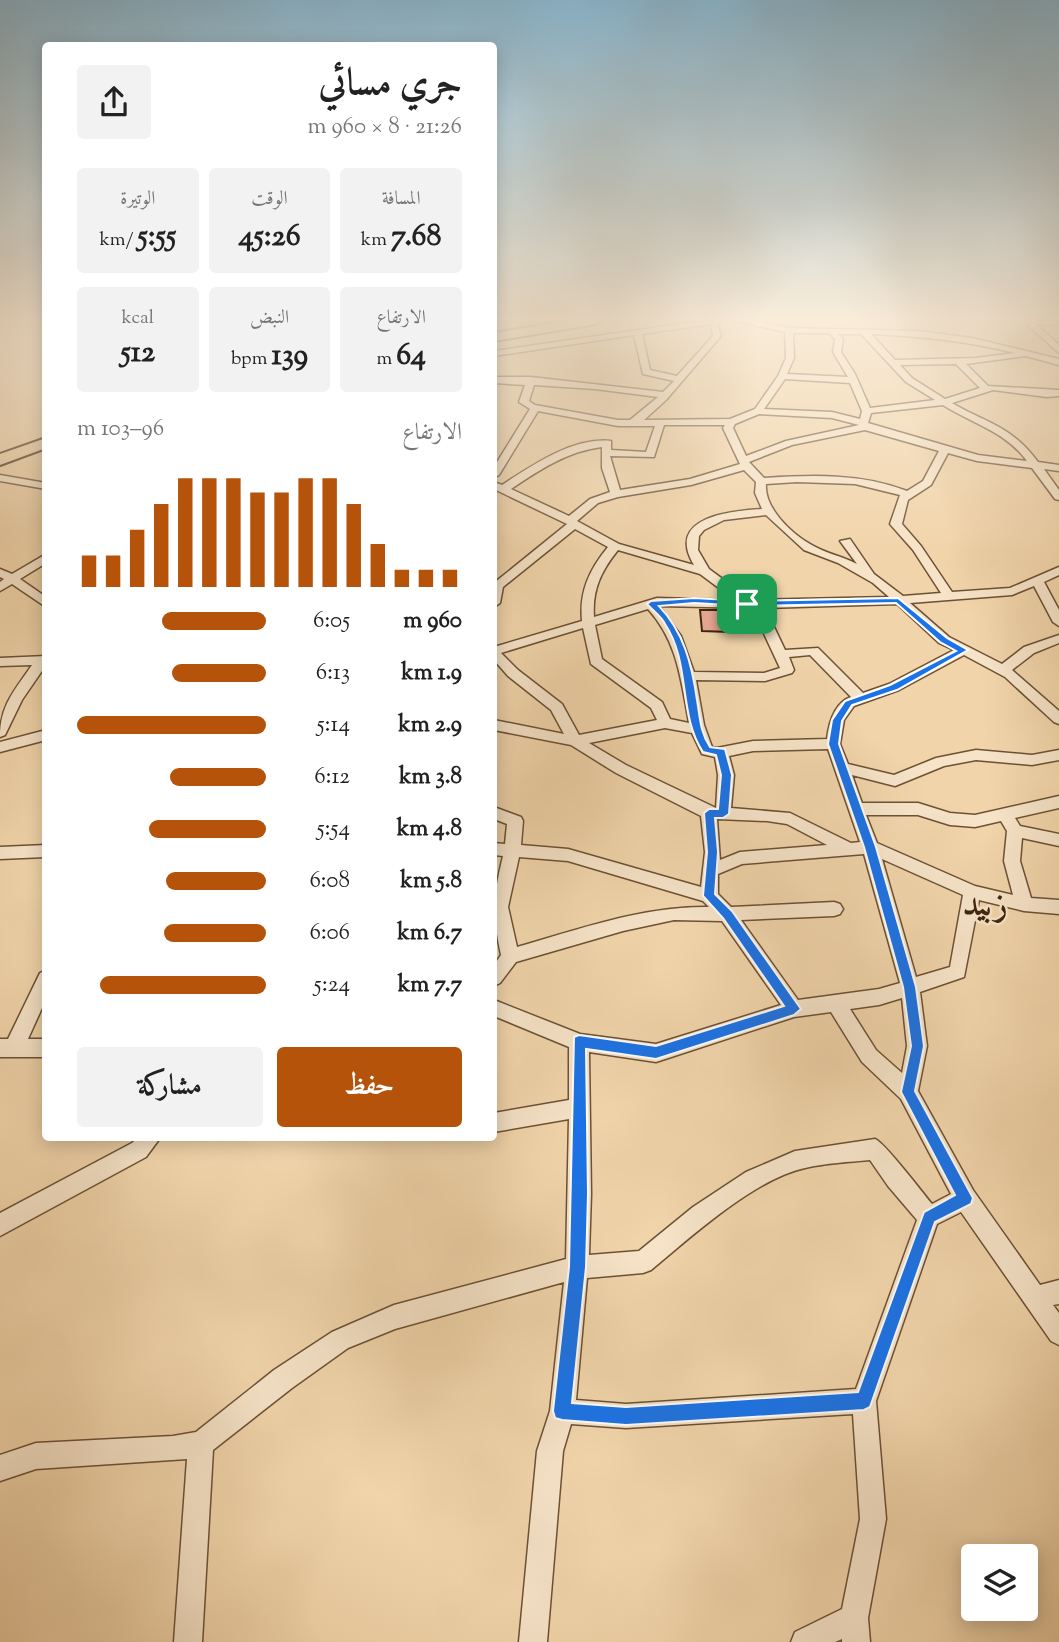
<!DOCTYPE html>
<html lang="ar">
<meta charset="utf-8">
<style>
body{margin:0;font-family:"Sorts Mill Goudy",Amiri,serif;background:#f2f2f2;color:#222;direction:rtl;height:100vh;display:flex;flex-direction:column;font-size:26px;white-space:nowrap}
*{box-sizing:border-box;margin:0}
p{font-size:23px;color:#767676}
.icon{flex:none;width:38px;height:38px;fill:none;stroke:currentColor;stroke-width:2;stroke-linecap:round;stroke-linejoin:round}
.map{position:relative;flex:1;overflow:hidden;direction:ltr}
.sheet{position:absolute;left:42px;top:42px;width:455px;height:1099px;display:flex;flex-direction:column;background:#fff;border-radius:7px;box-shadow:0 4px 18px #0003;direction:rtl}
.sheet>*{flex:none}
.controls{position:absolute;left:961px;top:1544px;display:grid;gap:14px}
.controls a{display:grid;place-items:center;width:77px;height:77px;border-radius:7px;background:#fff;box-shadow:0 4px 18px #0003;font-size:35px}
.pin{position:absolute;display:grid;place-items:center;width:60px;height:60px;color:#fff;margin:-30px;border-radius:14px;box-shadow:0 4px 10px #0006}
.round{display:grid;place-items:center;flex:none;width:74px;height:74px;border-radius:7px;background:#f2f2f2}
.summary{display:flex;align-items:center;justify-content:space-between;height:119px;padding:0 35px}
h1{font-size:38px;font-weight:700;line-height:52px}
.metrics{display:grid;grid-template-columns:repeat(3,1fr);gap:10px;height:119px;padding:7px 35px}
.metrics div{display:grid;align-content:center;border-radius:7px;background:#f2f2f2;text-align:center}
.metrics b{font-size:30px;font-weight:700}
.metrics small{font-size:19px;font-weight:400}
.metrics p{font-size:19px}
.chart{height:196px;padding:14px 35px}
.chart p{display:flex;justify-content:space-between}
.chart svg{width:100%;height:126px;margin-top:7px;stroke:#b45309;stroke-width:6}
.action{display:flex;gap:14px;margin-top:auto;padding:14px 35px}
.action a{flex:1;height:80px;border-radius:7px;background:#b45309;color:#fff;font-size:28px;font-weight:700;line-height:80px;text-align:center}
.action a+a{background:#f2f2f2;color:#222}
ul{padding:0 35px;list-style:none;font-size:23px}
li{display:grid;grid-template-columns:112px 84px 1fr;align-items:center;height:52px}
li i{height:18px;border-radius:9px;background:#b45309}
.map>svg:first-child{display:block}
.building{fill:#e7a893;stroke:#3f250e;stroke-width:2}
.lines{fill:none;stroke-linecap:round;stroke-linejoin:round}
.street-casing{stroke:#6c5135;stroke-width:3}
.primary-casing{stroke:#3f250e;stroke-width:4}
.street{fill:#f6e3c8;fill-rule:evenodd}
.primary{fill:#f1d4aa;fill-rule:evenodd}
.route{fill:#1a73e8;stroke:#fff;stroke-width:2;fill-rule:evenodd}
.labels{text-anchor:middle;stroke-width:5;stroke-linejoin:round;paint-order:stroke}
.district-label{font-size:33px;font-weight:bold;fill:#3f250e;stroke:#f6e3c8}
</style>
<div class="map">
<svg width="1059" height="1642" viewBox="0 0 1059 1642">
<rect width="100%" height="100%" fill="#f1d4aa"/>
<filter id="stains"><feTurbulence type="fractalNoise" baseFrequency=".00286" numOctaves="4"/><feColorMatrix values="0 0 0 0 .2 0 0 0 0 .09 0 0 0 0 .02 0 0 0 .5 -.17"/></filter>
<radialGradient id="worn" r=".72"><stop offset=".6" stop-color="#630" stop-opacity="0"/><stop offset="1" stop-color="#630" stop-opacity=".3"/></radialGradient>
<path class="building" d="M700 610H726L729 632 702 631Z"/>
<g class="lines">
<g class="street-casing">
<path id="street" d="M706 320H721L718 327 721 336 666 400 644 420 730 419 755 409 778 376 786 358 785 332 732 320H750L789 328 918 331 972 338 1059 359V365L1026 356 966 364 988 386 1059 390V396L1047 397 993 390 952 403C990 425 1010 425 1038 462L1059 465V471L1044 469 1059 490V500L1055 499 1032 468 977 461 948 453 931 485 908 500 902 524 921 546 952 592 1010 588 1059 567V575L1044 582 1059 610V626L1053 622 1034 586 1012 595 910 603 949 637 1002 664 1024 647 1059 635V643L1034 653 1012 670 1059 711V724L1054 722 1005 677 964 655 899 690 854 706 844 720 840 744 848 764 894 775 936 758 976 750 1032 755 1059 750V760L1032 765 976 760 944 766 895 786 852 775 862 803H918L950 813 975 815 1059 796V808L1015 818 1020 826 1059 834V846L1022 838 1020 861 1031 898 1059 900V914L1024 911 979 900 964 977 920 992 927 1046 918 1091 973 1190 1040 1285 1059 1280V1304L1053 1305 1059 1313V1345L1051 1341 961 1212 937 1224 876 1401 886 1519 868 1618 870 1642H842V1639L835 1642H791L795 1632 842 1609 860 1519 853 1414 626 1428 571 1424 563 1451 547 1642H519L537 1451 550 1411 564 1282 395 1329 348 1348 292 1388 213 1450 202 1642H174L187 1459 36 1469 0 1481V1455L36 1443 173 1436 196 1432 274 1370 332 1332 394 1305 566 1259 569 1119 494 1132V1113L569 1100V1047L494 1016V1000L580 1034 656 1044 781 1005 722 921 674 920 623 931 516 962 500 983 494 986V965L501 955C492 913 493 897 503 856L494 855V843L505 844 507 824 494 819V807L521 817 523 821 521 845 568 849 701 887 705 852 701 816 616 773 571 745 494 730V720L564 734 551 710 508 676 494 660V647L582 621C579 591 590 569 608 547L575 529 503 587 500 603 494 607V583L567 524 494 489V482L502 485C533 465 573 437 611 441V450L646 452 655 426H618L538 411 499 475 494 478V467L530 409 519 402 525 385 494 383V377H531L663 392 674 381 643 374 634 335 494 356V351ZM711 324 713 336 677 376 650 370 642 334ZM793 333H829L835 339 833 352 848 377 787 374 794 358ZM838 334H861L906 382 935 400 870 408 855 374 841 352 843 339ZM871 334C921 336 967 341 1015 353L975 358 895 360ZM956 364 980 388 945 399 912 378 900 365ZM785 379 850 383 862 411 860 419 832 412 764 409ZM534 385 595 389 658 397 630 420H618L535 405 529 401ZM943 405C973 424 1005 431 1027 461L978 455 868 423 871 413ZM759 414 832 418 859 425 786 441 746 456 733 428 735 424ZM664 425H725L723 428 740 464 690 479 620 490 610 456 654 457ZM865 430 939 451 923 481 907 491C861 473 812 475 764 478L749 462 792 445ZM602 447V468L610 492 590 499 569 516 511 489C539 470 568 451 602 447ZM744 470 756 482 755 493 762 509C730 511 665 517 694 565L619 544 577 521 598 503 618 497 691 485ZM797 482 855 484 900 495 890 524 913 550 941 593 903 596 874 574 850 539 840 541 857 564C842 556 824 553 810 544 791 533 764 508 766 484ZM766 515 804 550 838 563 873 583 889 597 751 600 709 569 698 550 699 536 704 530 724 520ZM618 550 700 574 735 600 657 598 594 617C592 590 601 571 618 550ZM897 604 939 643 954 650 889 684 863 693 818 648 785 650 765 608ZM659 606 752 608 780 668 764 673 694 672 681 636ZM648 609C678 642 681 681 689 723L670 719 662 702 602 659 595 625ZM583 628 591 664 651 708 657 720 579 735 562 704 518 670 501 653ZM810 655 851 697C834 703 829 723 827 739L753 741 717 748 712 747 704 725 696 680 765 681 792 673 794 670 789 657ZM665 728 692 733 702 754 715 757 718 775 716 808 626 765 589 743ZM828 749 860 842 851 843 790 813 731 808 734 775 729 756 753 751ZM866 815H918L950 825 975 827 1001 821 1007 831 1004 861 1013 895 975 886 877 843ZM717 819 767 821 787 824 827 845 740 852 720 860ZM864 854 900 983 879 989 798 1000 741 920 834 916 840 914 843 909 840 904 834 902 731 907 718 894V874L742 864ZM519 857 568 861 703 901 709 907C643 906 580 929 517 947L508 907ZM882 859 963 895 950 967 916 977ZM902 998 907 1046 902 1073 876 1050 850 1009 879 1005ZM831 1012 862 1062 901 1099 951 1194 932 1204C921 1191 885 1143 875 1139L795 1151 746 1172 693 1207 639 1251 589 1255 591 1194 589 1052 656 1062 794 1017ZM870 1160 888 1186 917 1220 856 1389 626 1404 576 1400 587 1278 643 1273 651 1270C691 1237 754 1179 805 1168 826 1163 849 1162 870 1160Z
M1023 321H1059V325L1036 324 1059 345V353Z
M0 475 46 483V489L0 481Z
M46 554V563L20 579 46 597V607L12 584 0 591V582L4 579 0 577V569L12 574Z
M46 656V665L22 700 5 735 0 737C0 705 15 690 32 665L0 666V658Z
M46 730V740L0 752V742Z
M46 845V857L0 859V847Z
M46 970V999L28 1039H46V1057H0V1039H8L40 973Z
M137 1138H160L146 1157 0 1236V1213L132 1143Z"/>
</g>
<g class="primary-casing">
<path id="primary" d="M572 320H602L596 324 494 341V333Z
M46 438V448L0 465V454Z"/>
</g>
<use href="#street" class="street"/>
<use href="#primary" class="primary"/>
</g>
<linearGradient id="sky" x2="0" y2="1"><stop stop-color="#89b6cf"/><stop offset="0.58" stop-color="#f9ecd9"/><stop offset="1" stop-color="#f9ecd9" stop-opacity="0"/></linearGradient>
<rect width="1059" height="550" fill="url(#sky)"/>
<path class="route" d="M694 598 747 601 898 598 947 638 968 650 897 690 852 705 842 721 839 744 876 847 916 987 924 1046 915 1091 973 1198 971 1204 935 1222 870 1407 864 1410 626 1425 562 1420 555 1418 553 1411 569 1267 574 1037 579 1035 656 1046 784 1006 723 918 703 896 707 852 704 813 709 809H718L721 775 716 755 703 752C678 715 691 663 665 624 661 616 653 611 647 604L651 601ZM694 603 747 606 896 603 940 642 956 651 890 685 845 701 832 720 828 744 864 847 903 987 911 1046 901 1092 955 1195 924 1212 858 1392 626 1407 572 1403 586 1267 588 1194 586 1049 656 1059 794 1015 801 1009 732 911 715 894 718 852 715 818H723L729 814 732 775 725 749 710 747C700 732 700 717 697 700 692 665 684 632 659 606Z"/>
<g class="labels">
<g class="district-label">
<text x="985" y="915">زبيد</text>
</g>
</g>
<rect width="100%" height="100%" filter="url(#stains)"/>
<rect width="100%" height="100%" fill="url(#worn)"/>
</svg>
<div class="controls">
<a><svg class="icon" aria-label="layers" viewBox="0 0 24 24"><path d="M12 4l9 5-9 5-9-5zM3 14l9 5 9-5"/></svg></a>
</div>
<div class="pin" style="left:747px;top:604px;background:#1e9e55"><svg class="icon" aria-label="arrive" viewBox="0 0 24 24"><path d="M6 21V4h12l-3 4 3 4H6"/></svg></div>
<section class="sheet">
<div class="summary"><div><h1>جري مسائي</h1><p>21:26 · 8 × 960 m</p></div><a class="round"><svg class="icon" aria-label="share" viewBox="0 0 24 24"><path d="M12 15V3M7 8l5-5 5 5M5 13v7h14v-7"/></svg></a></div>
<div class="metrics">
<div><p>المسافة</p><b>7.68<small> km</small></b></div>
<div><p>الوقت</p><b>45:26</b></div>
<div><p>الوتيرة</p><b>5:55<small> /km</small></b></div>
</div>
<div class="metrics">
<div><p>الارتفاع</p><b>64<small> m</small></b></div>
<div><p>النبض</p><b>139<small> bpm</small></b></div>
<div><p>kcal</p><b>512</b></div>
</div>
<div class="chart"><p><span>الارتفاع</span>96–103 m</p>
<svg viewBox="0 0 160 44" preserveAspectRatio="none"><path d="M5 44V33M15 44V33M25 44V24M35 44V15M45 44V6M55 44V6M65 44V6M75 44V11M85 44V11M95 44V6M105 44V6M115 44V15M125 44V29M135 44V38M145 44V38M155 44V38"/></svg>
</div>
<ul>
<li><b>960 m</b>6:05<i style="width:55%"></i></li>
<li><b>1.9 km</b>6:13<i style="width:50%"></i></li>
<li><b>2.9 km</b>5:14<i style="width:100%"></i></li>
<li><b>3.8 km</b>6:12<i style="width:51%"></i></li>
<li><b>4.8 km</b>5:54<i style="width:62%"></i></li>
<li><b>5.8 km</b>6:08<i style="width:53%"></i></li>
<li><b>6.7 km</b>6:06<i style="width:54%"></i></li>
<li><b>7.7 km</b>5:24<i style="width:88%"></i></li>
</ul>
<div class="action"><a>حفظ</a><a>مشاركة</a></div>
</section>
</div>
